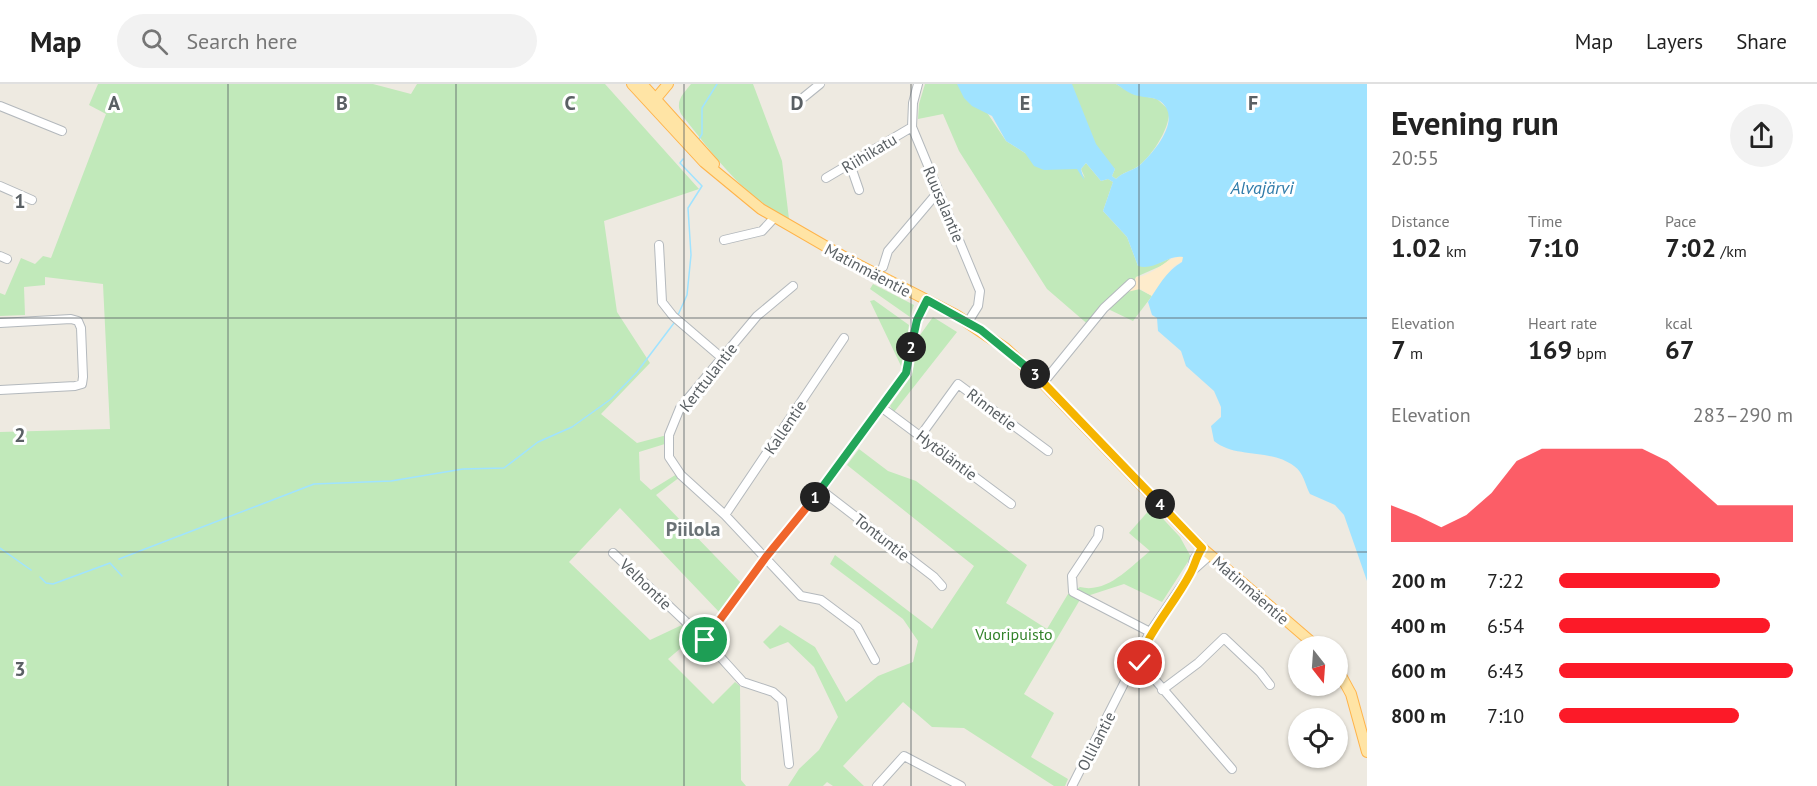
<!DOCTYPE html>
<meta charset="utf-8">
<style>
body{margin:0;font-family:"PT Sans",sans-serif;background:#f2f2f2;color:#222;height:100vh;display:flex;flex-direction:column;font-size:22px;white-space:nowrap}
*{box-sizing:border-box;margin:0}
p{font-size:20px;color:#767676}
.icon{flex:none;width:33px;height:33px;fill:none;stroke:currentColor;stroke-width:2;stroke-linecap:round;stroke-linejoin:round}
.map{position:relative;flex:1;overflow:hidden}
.drawer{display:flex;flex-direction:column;background:#fff;width:450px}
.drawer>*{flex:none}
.needle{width:39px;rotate:163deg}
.fabs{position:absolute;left:1288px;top:552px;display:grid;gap:12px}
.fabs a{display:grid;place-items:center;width:60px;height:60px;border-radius:50%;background:#fff;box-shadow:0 2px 4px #0004;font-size:30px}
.pin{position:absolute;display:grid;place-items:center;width:51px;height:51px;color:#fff;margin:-26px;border:3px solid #fff;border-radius:50%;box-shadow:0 2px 6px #0007}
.km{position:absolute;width:30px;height:30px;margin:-15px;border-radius:50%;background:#222;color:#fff;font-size:16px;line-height:30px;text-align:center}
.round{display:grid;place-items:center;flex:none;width:63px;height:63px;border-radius:32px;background:#f2f2f2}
.head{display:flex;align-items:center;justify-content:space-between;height:102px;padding:0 24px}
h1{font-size:33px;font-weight:700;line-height:45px}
.stats{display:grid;grid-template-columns:repeat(3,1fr);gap:9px;height:102px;padding:6px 24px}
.stats div{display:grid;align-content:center}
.stats b{font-size:26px;font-weight:700}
.stats small{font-size:16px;font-weight:400}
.stats p{font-size:16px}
.chart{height:168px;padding:12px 24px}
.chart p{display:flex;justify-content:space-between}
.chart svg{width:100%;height:108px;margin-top:6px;fill:#fc1a28;opacity:.7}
ul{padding:0 24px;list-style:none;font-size:20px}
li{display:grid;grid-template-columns:96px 72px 1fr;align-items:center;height:45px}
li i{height:15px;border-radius:8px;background:#fc1a28}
header{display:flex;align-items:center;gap:36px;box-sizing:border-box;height:84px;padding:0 30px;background:#fff;border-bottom:2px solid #e0e0e0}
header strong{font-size:28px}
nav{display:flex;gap:33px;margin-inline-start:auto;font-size:21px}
.search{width:420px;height:54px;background:#f2f2f2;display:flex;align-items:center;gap:15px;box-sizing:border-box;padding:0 21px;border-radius:33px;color:#767676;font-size:22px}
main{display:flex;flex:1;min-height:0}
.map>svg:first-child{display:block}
.green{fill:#c1e9ba}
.sand{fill:#feeccc}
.water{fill:#a0e3ff}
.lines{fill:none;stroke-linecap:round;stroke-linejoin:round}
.stream{stroke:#a0e3ff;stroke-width:1.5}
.minor-casing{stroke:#b4b9bd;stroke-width:10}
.major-casing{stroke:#ffb349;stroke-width:12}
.minor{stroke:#fff;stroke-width:8}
.major{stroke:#ffe4a5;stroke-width:10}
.split-1-casing{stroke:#fff;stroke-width:12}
.split-2-casing{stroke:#fff;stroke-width:12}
.split-3-casing{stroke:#fff;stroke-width:12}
.split-4-casing{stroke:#fff;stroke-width:12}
.split-5-casing{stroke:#fff;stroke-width:12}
.split-1{stroke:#f0652b;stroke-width:8}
.split-2{stroke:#22a559;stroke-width:8}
.split-3{stroke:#22a559;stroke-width:8}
.split-4{stroke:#f5b400;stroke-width:8}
.split-5{stroke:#f5b400;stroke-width:8}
.grid{fill:none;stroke:#5a6064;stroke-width:1.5;stroke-opacity:0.55}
.labels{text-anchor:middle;stroke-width:6;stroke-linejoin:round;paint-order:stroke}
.street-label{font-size:16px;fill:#5a6064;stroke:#fff}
.park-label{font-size:16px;fill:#32822a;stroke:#fff}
.water-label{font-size:18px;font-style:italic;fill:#2f7ba9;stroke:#fff}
.quarter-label{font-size:20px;font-weight:bold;fill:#6a7276;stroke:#fff}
.grid-label{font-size:20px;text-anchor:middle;font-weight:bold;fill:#5a6064;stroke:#fff;stroke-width:6;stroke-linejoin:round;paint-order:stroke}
</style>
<header>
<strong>Map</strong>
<div class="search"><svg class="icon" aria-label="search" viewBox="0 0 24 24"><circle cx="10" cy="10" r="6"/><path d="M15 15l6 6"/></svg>Search here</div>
<nav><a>Map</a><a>Layers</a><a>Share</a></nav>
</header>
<main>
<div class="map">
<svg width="1367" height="702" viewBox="0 0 1367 702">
<rect width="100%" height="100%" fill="#eeeae1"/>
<path class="green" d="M98 0H373L411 10 417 0H605L699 105 604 137 617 228 650 279 601 330 637 359 667 351 668 359 639 368 640 396 651 406 677 390 680 393 656 411 743 501 721 530 620 424 569 478 650 556 684 540 695 552 668 575 713 620 735 598 740 602 741 696 746 702H0V348L110 345 103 200 45 193V201L24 203 25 231 0 232V209L5 211 21 174 35 180 43 172 51 174 106 30 89 21Z
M691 0H753L782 77 789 135C740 110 715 72 681 30 675 17 683 10 691 0Z
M925 0H968L1006 57 1025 69 1077 83 1085 94 1081 85 1086 79 1101 97 1108 95 1113 98 1103 127 1127 153 1138 182 1159 179 1171 174 1163 181 1136 193 1133 202 1152 212 1133 237 1108 225 1091 243 1047 205 959 67 943 30 918 35 919 20Z
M1071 0H1116L1133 10 1157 15 1169 26C1171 43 1151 74 1137 83 1129 88 1123 88 1116 95L1112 92 1115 85 1104 78 1070 9Z
M873 200 914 221 910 233 870 205Z
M874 216 909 241 902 284 870 217Z
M933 233 957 248 894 328 890 322 912 291 920 251Z
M859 365 888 387 916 397 1027 481 1006 519 1047 545 1068 510 1080 503C1107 510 1130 483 1150 467L1129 449 1152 423 1180 453 1191 473 1162 518 1124 500 1081 514 1024 610 1054 629 1031 673 1068 695 1065 702H1054L964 644 932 643 903 618 843 682 864 702H833L827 698 823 702H788L799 685 819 666 838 633 814 583 788 558 770 565 763 558 780 541 815 563 846 618 878 592 913 578 918 557 903 535 830 480 835 471 932 545 974 482 847 381Z"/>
<path class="sand" d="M1182 172 1184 176 1173 183 1152 212 1140 205 1127 208 1133 202 1136 193C1154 192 1165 174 1182 172Z"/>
<path class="water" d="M957 0H1072L1096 60 1115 85 1112 92 1116 95C1124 87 1133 87 1140 81 1155 67 1183 34 1160 17 1152 12 1141 14 1132 10 1127 8 1121 3 1116 0H1367V497L1344 431 1335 421 1310 410C1305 401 1304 389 1294 382 1270 364 1236 375 1214 357L1211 342 1221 333V323L1214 307 1186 282 1181 267 1158 247 1157 234 1152 231 1148 218C1158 203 1166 187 1182 178L1183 173C1168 170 1155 187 1138 182L1127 153 1103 127 1113 98 1108 95 1101 97 1086 79 1081 85 1084 96 1077 85 1044 86 1034 82 1025 69 1006 57 992 32 972 22 964 14Z"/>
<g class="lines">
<path class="stream" d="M699 55 702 50V24L717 0
M678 231 687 211 691 171 688 124 702 102 680 79 683 75
M0 464 31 486
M119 475 314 400 391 397 463 385 504 384 538 358 572 343 611 315 637 288 674 239
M40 493 46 499 53 500 110 479 122 492"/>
<g class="minor-casing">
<path id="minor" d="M918 0 913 19 912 43 980 207 978 222 968 238
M804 13 820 0
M0 22 62 47
M850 80 859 106
M826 94 912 43
M0 102 32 116
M724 156 762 147 774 134
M659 161 662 218 673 232 722 274
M0 172 7 175
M883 183 888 167 938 108
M793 202 757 232 680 324 669 351V373L681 391 725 431 801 512 821 516 857 543 875 576
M0 239 71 235 78 237 81 244 83 293 82 300 75 302 0 306
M1043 299 1104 224 1131 199
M881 323 1011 420
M921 351 958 300 1048 367
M821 406 934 493 942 502
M725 431 844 254
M1099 446 1098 453 1072 492 1073 508 1150 548
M613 469 705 556 743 598 773 608 782 616 789 680
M1191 488 1210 471
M705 556 766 473 821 406 906 289 917 236 927 216
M1138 576 1232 685
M1162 606 1198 579 1224 554 1260 588 1270 601
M877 702 904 672 961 702
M1072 702 1150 548 1191 488 1194 475 1202 464"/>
</g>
<g class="major-casing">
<path id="major" d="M632 0 704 78 761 125 851 177 956 231 1005 264 1043 299 1202 464 1316 562
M642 0 714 80
M653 18 668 0
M1338 586 1351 610 1367 668"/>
</g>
<use href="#minor" class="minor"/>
<use href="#major" class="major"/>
</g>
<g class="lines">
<g class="split-1-casing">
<path id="split-1" d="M705 556 766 473 815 413"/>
</g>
<g class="split-2-casing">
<path id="split-2" d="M815 413 906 289 911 263"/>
</g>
<g class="split-3-casing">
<path id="split-3" d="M911 263 917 236 927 216 981 246 1035 290"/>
</g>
<g class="split-4-casing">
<path id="split-4" d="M1035 290 1160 420"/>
</g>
<g class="split-5-casing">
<path id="split-5" d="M1140 579 1138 576C1152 543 1174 520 1190 490 1195 481 1196 473 1202 464L1160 420"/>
</g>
<use href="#split-1" class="split-1"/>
<use href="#split-2" class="split-2"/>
<use href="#split-3" class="split-3"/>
<use href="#split-4" class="split-4"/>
<use href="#split-5" class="split-5"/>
</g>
<path class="grid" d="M228 0V702M456 0V702M684 0V702M911 0V702M1139 0V702M0 234H1367M0 468H1367"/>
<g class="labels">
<g class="street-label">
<text transform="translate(869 69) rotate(-31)" y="6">Riihikatu</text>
<text transform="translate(944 120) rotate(67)" y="6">Ruusalantie</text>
<text transform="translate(868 186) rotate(28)" y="6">Matinmäentie</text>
<text transform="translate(708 293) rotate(-52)" y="6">Kerttulantie</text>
<text transform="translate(992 325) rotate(37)" y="6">Rinnetie</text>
<text transform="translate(785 343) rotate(-56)" y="6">Kallentie</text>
<text transform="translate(947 371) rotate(37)" y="6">Hytöläntie</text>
<text transform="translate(882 453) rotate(38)" y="6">Tontuntie</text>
<text transform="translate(646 500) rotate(44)" y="6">Velhontie</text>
<text transform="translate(1251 506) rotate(41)" y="6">Matinmäentie</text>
<text transform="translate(1096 657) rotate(-63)" y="6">Ollilantie</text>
</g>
<g class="park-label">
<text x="1014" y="556">Vuoripuisto</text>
</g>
<g class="water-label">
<text x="1262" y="110">Alvajärvi</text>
</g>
<g class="quarter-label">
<text x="693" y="452">Piilola</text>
</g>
</g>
<g class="grid-label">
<text x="114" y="26">A</text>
<text x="342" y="26">B</text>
<text x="570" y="26">C</text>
<text x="797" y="26">D</text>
<text x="1025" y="26">E</text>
<text x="1253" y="26">F</text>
<text x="20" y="124">1</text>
<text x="20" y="358">2</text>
<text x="20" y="592">3</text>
</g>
</svg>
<div class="fabs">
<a><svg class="needle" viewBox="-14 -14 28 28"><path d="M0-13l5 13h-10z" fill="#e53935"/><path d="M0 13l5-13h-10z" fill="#767676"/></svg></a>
<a><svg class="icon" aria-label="locate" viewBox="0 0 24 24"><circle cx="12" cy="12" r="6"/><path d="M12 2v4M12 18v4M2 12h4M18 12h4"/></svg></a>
</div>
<div class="pin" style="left:705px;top:556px;background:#1e9e55"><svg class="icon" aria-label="arrive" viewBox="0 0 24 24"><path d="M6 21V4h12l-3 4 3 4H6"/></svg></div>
<div class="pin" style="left:1140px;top:579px;background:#d93025"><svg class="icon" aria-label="check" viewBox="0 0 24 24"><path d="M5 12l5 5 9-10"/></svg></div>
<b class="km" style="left:815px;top:413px">1</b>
<b class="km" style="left:911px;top:263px">2</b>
<b class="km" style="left:1035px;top:290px">3</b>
<b class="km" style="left:1160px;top:420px">4</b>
</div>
<section class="drawer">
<div class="head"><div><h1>Evening run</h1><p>20:55</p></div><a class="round"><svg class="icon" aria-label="share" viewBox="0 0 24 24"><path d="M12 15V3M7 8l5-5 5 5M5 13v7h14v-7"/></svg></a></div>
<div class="stats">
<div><p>Distance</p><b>1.02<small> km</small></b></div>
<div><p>Time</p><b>7:10</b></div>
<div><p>Pace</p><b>7:02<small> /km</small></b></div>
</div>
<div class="stats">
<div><p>Elevation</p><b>7<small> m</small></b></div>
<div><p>Heart rate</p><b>169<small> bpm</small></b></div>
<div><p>kcal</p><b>67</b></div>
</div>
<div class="chart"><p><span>Elevation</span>283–290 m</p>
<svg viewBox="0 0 160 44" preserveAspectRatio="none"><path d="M0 44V29L10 33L20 38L30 33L40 24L50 11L60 6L70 6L80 6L90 6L100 6L110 11L120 20L130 29L140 29L150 29L160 29V44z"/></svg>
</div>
<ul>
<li><b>200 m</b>7:22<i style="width:69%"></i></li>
<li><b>400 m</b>6:54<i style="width:90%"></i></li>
<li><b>600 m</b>6:43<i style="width:100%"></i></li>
<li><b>800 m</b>7:10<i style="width:77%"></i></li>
</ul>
</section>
</main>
